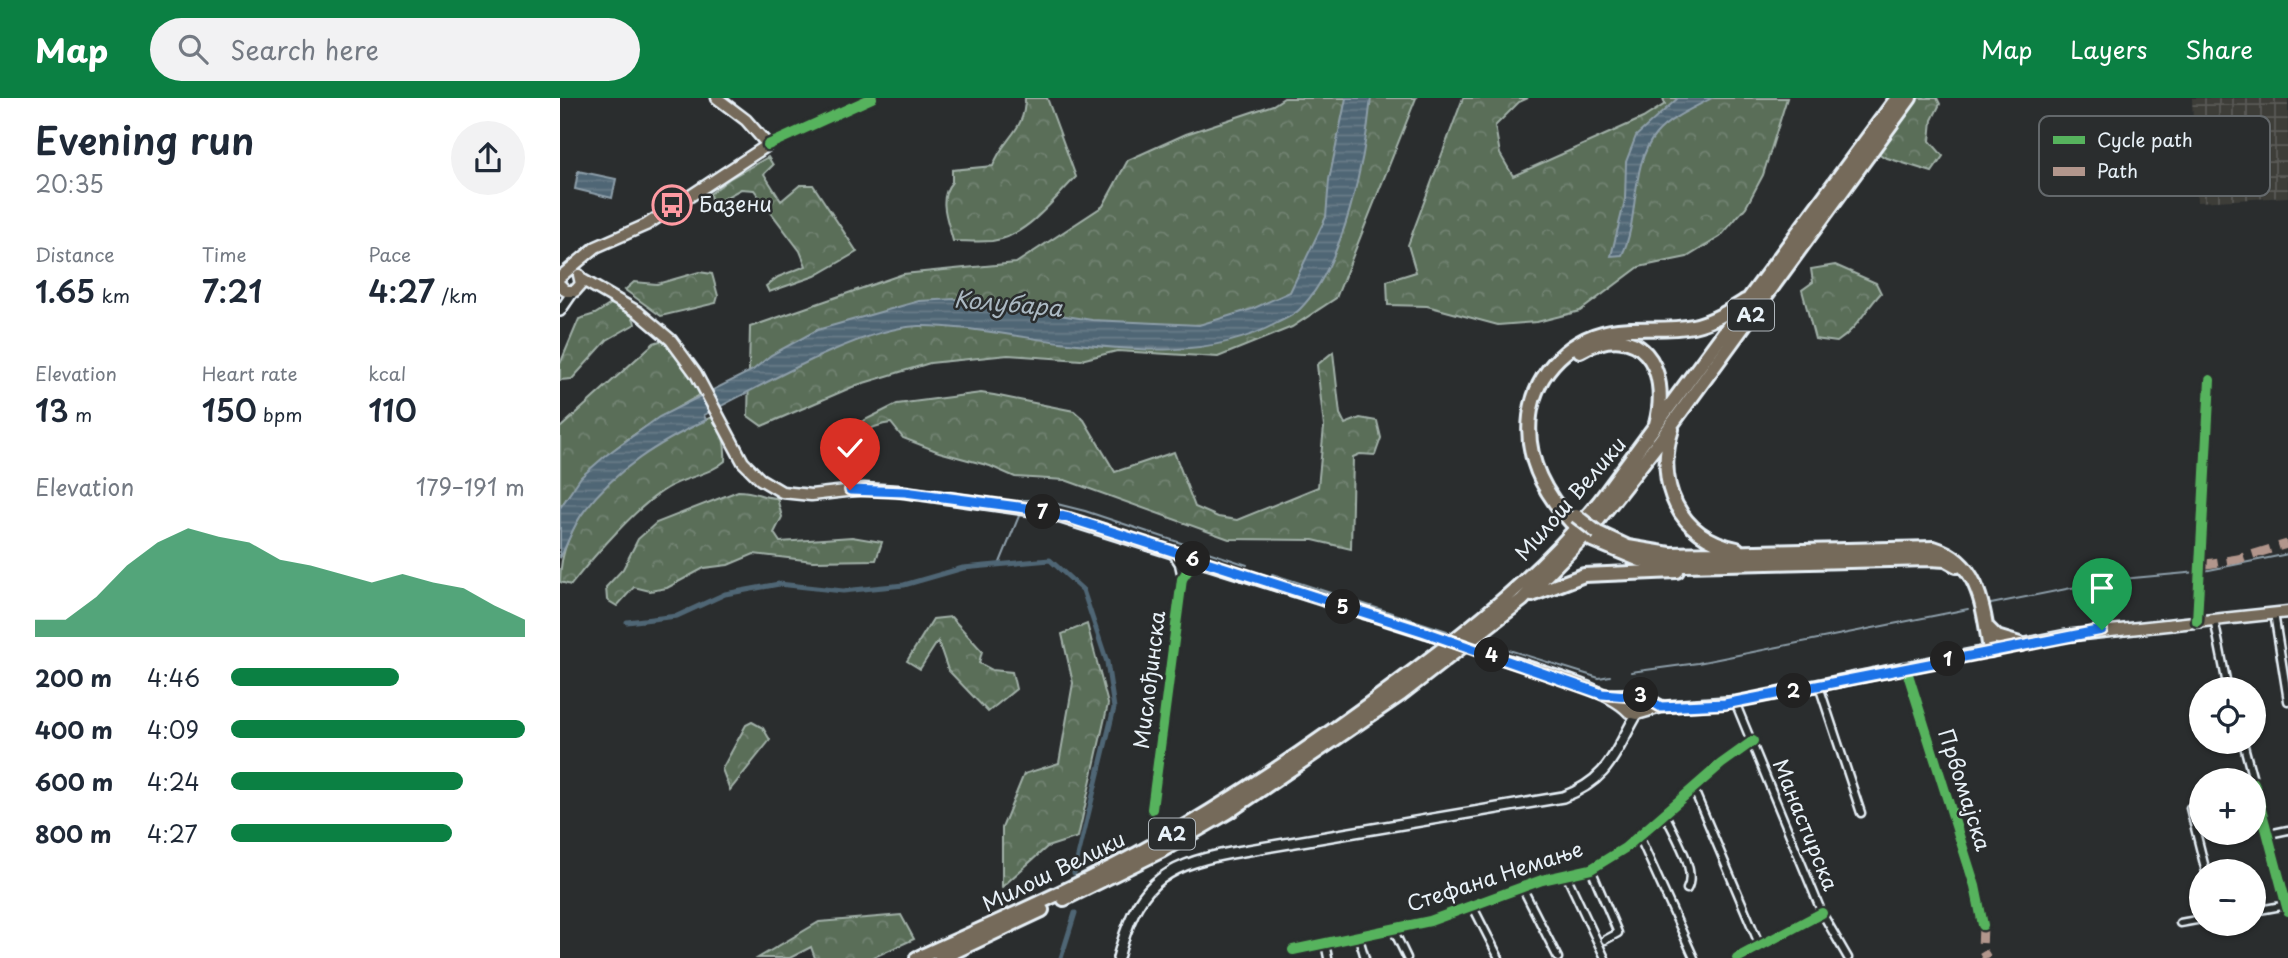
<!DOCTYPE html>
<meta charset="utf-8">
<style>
body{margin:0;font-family:"Playpen Sans",sans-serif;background:#f2f2f3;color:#1f2937;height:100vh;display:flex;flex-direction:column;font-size:26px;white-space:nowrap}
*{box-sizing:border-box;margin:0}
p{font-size:23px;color:#747a83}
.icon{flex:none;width:38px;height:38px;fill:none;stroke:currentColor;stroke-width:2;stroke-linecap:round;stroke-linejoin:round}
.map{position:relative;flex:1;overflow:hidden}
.sheet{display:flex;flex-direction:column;background:#fff;width:560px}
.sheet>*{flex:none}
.tools{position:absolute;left:1629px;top:579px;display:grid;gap:14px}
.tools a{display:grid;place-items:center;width:77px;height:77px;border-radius:50%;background:#fff;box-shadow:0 2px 5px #0004;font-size:35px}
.pin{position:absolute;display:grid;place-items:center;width:60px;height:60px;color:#fff;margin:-72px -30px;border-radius:50% 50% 50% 0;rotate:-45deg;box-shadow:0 0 7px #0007}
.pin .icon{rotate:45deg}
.km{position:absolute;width:35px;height:35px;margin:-18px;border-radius:50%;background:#222;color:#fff;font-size:19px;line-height:35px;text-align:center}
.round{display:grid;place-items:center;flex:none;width:74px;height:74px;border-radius:37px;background:#f2f2f3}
.overview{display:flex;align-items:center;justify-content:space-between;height:119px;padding:0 35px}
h1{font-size:38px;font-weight:600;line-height:52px}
.figures{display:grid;grid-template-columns:repeat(3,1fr);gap:10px;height:119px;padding:7px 35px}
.figures div{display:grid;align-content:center}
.figures b{font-size:30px;font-weight:600}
.figures small{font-size:19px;font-weight:400}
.figures p{font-size:19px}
.chart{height:196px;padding:14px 35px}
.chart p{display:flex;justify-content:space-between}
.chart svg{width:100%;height:126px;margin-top:7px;fill:#0b8043;opacity:.7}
ul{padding:0 35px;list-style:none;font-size:23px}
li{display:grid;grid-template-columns:112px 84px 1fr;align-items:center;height:52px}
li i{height:18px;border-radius:9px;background:#0b8043}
header{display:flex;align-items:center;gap:42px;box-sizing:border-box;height:98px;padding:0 35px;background:#0b8043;color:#fff}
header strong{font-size:33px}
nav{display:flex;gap:38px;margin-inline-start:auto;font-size:24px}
.search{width:490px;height:63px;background:#f2f2f3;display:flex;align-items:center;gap:18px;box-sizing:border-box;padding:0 24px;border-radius:38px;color:#747a83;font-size:26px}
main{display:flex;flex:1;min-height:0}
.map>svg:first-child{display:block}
.industrial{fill:url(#industrial-grid)}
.forest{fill:url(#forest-crowns);stroke:#a1b0a8;stroke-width:2}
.water{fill:url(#water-rules);stroke:#8d9ea9;stroke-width:2}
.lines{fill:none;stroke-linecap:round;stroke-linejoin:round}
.stream{stroke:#8d9ea9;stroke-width:2}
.canal{stroke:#506674;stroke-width:5}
.minor-casing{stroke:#e8f1f8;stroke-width:11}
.secondary-casing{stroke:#e8f1f8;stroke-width:14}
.primary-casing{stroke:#e8f1f8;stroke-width:15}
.motorway-casing{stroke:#e8f1f8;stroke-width:18}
.minor{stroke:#2a2d2e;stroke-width:6}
.secondary{stroke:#2a2d2e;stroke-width:9}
.primary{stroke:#746a5a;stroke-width:10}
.motorway{stroke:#746a5a;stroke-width:12}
.primary-bridge-casing{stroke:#e8f1f8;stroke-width:15;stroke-linecap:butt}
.motorway-bridge-casing{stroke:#e8f1f8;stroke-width:18;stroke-linecap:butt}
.primary-bridge{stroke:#746a5a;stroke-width:10}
.motorway-bridge{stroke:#746a5a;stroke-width:12}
.quiet{stroke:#b2968c;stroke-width:9;stroke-dasharray:18 9;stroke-linecap:butt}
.cycleway-casing{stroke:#2a2d2e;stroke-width:15}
.cycleway{stroke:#56b35d;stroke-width:10}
.route-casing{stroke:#fff;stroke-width:14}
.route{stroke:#1a73e8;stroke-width:9}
.labels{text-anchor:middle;stroke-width:5;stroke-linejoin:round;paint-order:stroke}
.shield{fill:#2a2d2e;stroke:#afb6bb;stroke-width:2}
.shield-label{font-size:19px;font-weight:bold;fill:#e8f1f8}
.poi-label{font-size:21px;fill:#e8f1f8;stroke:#2a2d2e;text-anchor:start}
.street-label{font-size:21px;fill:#e8f1f8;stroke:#2a2d2e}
.water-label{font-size:23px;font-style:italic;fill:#abb9c3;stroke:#2a2d2e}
.key{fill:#2a2d2e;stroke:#63686b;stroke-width:2}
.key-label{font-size:19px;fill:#e8f1f8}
</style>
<header>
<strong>Map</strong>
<div class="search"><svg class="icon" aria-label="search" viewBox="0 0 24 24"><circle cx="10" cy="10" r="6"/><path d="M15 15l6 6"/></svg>Search here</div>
<nav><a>Map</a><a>Layers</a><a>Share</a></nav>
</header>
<main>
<section class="sheet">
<div class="overview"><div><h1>Evening run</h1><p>20:35</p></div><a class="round"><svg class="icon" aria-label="share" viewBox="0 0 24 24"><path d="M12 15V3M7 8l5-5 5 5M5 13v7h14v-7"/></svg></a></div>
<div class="figures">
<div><p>Distance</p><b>1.65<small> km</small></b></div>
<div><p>Time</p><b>7:21</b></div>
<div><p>Pace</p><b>4:27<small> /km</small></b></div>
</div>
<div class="figures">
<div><p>Elevation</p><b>13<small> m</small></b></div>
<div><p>Heart rate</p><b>150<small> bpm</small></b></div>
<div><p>kcal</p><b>110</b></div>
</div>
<div class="chart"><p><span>Elevation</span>179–191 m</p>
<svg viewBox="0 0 160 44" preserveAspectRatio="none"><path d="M0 44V38L10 38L20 30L30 19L40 11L50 6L60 9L70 11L80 17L90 19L100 22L110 25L120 22L130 25L140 27L150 33L160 38V44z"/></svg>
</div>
<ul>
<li><b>200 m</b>4:46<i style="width:57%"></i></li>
<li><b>400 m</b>4:09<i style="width:100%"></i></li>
<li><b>600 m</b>4:24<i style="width:79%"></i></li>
<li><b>800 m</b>4:27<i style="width:75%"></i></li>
</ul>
</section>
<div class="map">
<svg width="1728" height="860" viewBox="0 0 1728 860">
<defs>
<pattern id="industrial-grid" width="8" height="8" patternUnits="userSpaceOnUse" patternTransform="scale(1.75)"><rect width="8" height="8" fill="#3e3e39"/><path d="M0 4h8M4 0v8" fill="none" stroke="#5a5a56"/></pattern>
<pattern id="forest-crowns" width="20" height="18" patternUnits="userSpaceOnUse" patternTransform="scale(1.75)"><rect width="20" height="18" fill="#5a6e59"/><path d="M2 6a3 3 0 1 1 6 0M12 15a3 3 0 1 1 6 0" fill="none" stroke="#728372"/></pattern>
<pattern id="water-rules" width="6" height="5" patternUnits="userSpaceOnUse" patternTransform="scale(1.75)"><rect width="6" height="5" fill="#506674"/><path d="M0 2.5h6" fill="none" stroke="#697c89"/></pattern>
</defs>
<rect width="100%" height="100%" fill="#2a2d2e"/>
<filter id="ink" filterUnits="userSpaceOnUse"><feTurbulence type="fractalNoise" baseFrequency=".0143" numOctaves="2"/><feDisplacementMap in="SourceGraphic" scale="14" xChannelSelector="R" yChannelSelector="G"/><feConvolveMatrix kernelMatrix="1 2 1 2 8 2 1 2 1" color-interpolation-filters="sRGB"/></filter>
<g filter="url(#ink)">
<path class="industrial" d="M1632 0H1728V99L1637 104Z"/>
<path class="forest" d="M465 0H487L516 79C493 102 466 139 432 143 419 144 406 143 393 143 388 123 377 101 392 84V72L433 68C444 38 465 34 465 0Z
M724 0H856L776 200 732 229 658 259 557 253 521 262 448 257 370 265 297 287 202 328 188 318 190 229 343 176 456 165 543 108 568 62 626 36 713 7Z
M903 0H968L959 4 935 28 940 56 953 78 1083 20 1105 6 1103 0H1227L1203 77 1186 109 1160 139 1127 159 1079 169 1020 213 977 224 938 227 867 208 828 207 827 183 856 174 848 147Z
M1346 0H1377L1380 6 1372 22 1370 43 1383 58 1372 74 1324 59 1303 44 1308 27 1330 19Z
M208 59 213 67 204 76 221 103 240 87H253L297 154 255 178 209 194 206 188 218 179 246 168 240 153 194 92 181 91 152 107 150 96 169 81Z
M1275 167 1316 185 1321 195C1305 212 1296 232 1277 244L1255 241 1242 192 1253 184 1251 171Z
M139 174 152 176 158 198 156 205 101 218 65 192 74 184 97 186Z
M51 206C60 206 74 216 75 226L47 242 12 281 0 282V266L19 221 35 216Z
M103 242 126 269 142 296C84 328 38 355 0 410V330L94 245Z
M773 254 780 316 785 326 800 320 817 323 821 340 815 357 800 356 793 359 791 451 753 442 669 441 505 382 455 379 430 368 379 354 343 340 331 325C310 327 285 344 271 359L265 348 275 337 337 306 421 295 434 297 514 313 524 322 555 374 614 354 635 409 658 419 677 422 758 389 764 329 757 267Z
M152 319C163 328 166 350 165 363 149 377 129 378 111 388 80 404 33 459 11 487L0 484C0 404 85 347 152 319Z
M178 393C198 393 201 400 217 400L222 419 214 435 220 444 292 439 322 444 316 462 253 463 194 456 168 467 144 470 107 490 90 493 74 489 57 508 47 502 46 489 63 471 78 441 96 425Z
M391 519 422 553 419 565 432 572 452 574 456 591 428 614 388 572 378 543 360 571 347 563 373 521Z
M527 526 548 606 518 739 487 749 442 789V730L464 676 499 665 513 585 502 536Z
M192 624 203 630 210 642 170 692 162 671 186 627Z
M341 817 354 841 312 860H255L251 849 230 860H198L259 824Z"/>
<path class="water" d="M786 0H811C805 61 784 168 739 212 733 218 724 221 717 225 651 261 572 253 500 244 458 239 399 227 358 228 300 230 199 289 144 317L146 322C99 345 57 370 25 412 14 425 8 445 0 460V410L21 379 45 358 99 319 193 272 211 257 257 232 359 203 395 201 532 222 639 227 692 211 730 194 766 119 769 82Z
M1118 0H1152C1134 10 1109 20 1096 36 1069 68 1080 121 1062 157L1051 158 1065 102 1066 64 1076 38Z
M18 73 56 81 52 100 15 91Z"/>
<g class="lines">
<path class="stream" d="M461 408 463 402H481L525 413 687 467
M439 467 461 413
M1644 473 1728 456
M712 476 887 533
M1431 506 1551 482 1638 474
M920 543 1039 580 1050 578
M1071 574 1138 565 1408 511"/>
<path class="canal" d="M67 524 117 518 165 496 219 486 283 493 344 487 403 470 490 462 523 492 547 564 554 610 514 775
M501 860 515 815"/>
<g class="minor-casing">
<path id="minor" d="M208 47 312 0
M612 455 619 466 622 480
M1714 515 1728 603
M1654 521 1668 592
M1637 523 1650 282
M1346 570 1415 788 1423 827
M1259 588 1301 715
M1175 604 1262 815 1288 860
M1683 644 1693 682
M1694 685 1728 813
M1134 692 1200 848
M1642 708 1630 710 1646 774
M592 711 622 481 635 462
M1105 716C1113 735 1138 772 1127 791
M1709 736 1728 732
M1079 738 1134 860
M1031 771 1058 835 1045 842
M1007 779 1045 860
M963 791 998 860
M913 809 939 860
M1694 813 1727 807
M1620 825 1642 821
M833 831 847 860
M798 837 805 860
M765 845 768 860
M733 852 870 823 982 782 1031 771 1065 750 1161 666 1193 643
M1177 860 1262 815"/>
</g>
<g class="secondary-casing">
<path id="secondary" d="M0 213 13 194
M558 860C576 789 600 768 671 755L1003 699C1050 681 1054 655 1077 616"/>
</g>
<g class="primary-casing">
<path id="primary" d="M0 179 36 149 86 127 208 47 186 22 157 0
M21 181 78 214 111 242 136 276 183 364 200 381 222 394 251 397 304 391 337 393 484 414 865 534
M0 187 6 193H15L21 186 19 177
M934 558C967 569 1048 590 1069 614L1077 616 1101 609 1175 604 1504 538 1728 514
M1050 597 1079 596 1101 608"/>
</g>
<g class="motorway-casing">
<path id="motorway" d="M1020 253C1080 220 1111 269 1096 326
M1112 331C1095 385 1118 439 1177 451
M1011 424C984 395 965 359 970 318 975 273 1013 237 1058 232 1083 229 1108 233 1133 228 1152 224 1169 213 1185 203
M1038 435 1068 449 1110 456 1374 450C1420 464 1423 510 1430 552
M1032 442 1080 462 1125 467 1369 461 1386 462 1397 468
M972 497 1024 477 1117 473
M1426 528 1437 539 1460 546
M504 801 601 753 668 714 841 596 962 502 1031 431 1099 344 1350 0
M357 860C431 827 506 794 577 756 670 705 758 645 843 581 915 528 982 474 1039 404L1337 0
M381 860 482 812"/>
</g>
<use href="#minor" class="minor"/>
<use href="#secondary" class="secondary"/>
<use href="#primary" class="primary"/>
<use href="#motorway" class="motorway"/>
<g class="primary-bridge-casing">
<path id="primary-bridge" d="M865 534 934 558"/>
</g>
<g class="motorway-bridge-casing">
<path id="motorway-bridge" d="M1016 418 1038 435"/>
</g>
<use href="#primary-bridge" class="primary-bridge"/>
<use href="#motorway-bridge" class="motorway-bridge"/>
<path class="quiet" d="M1640 467 1678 461 1727 446
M1423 827 1422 852 1427 860"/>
<g class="cycleway-casing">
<path id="cycleway" d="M208 47 312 0
M1637 523 1650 282
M1346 570 1415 788 1423 827
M1694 685 1728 813
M592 711 622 481 635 462
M733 852 870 823 982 782 1031 771 1065 750 1161 666 1193 643
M1177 860 1262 815"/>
</g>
<use href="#cycleway" class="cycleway"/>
</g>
</g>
<g class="lines" filter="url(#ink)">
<g class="route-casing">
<path id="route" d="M290 392 345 394 466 410 509 420 865 534 1042 596 1067 598 1079 596 1101 609 1165 606 1542 532"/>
</g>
<use href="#route" class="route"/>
</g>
<defs>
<g id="bus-ring" transform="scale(2.0125)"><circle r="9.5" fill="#2a2d2e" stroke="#ff9aa2" stroke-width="1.5"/><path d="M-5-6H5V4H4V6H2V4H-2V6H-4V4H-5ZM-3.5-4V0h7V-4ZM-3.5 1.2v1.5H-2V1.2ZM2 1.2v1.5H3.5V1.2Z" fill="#ff9aa2"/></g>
</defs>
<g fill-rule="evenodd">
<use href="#bus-ring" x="112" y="107"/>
</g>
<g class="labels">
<g class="shield">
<rect x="1168" y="201.5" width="46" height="31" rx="5"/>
<rect x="589" y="720.5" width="46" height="31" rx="5"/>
</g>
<g class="shield-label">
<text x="1191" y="224">A2</text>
<text x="612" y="743">A2</text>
</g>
<g class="poi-label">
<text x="139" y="114">Базени</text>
</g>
<g class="street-label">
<text transform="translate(1011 401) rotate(-49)" y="7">Милош Велики</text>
<text transform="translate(590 582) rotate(-83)" y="7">Мислођинска</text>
<text transform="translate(1404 692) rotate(72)" y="7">Првомајска</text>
<text transform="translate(1245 727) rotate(68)" y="7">Манастирска</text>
<text transform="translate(494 774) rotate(-26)" y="7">Милош Велики</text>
<text transform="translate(935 779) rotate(-18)" y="7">Стефана Немање</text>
</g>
<g class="water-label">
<text transform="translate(448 206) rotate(5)" y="8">Колубара</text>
</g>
</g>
<rect x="1479" y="18" width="231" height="80" rx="10" class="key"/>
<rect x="1493" y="38" width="32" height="8" fill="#56b35d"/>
<rect x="1493" y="69" width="32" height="9" fill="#b2968c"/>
<g class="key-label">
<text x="1537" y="49">Cycle path</text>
<text x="1537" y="80">Path</text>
</g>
</svg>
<div class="tools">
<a><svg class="icon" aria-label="locate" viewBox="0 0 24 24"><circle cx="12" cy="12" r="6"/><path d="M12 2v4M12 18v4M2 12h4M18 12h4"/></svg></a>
<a>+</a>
<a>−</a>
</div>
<div class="pin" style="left:1542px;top:532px;background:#1e9e55"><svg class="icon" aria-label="arrive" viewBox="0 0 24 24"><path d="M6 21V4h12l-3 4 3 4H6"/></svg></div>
<div class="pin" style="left:290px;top:392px;background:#d93025"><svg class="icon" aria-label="check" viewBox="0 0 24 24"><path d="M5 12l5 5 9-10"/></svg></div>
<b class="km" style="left:1388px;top:561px">1</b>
<b class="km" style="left:1234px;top:593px">2</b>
<b class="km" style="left:1081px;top:597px">3</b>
<b class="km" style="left:932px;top:557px">4</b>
<b class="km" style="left:783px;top:509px">5</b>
<b class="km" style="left:633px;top:461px">6</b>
<b class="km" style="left:483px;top:414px">7</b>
</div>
</main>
